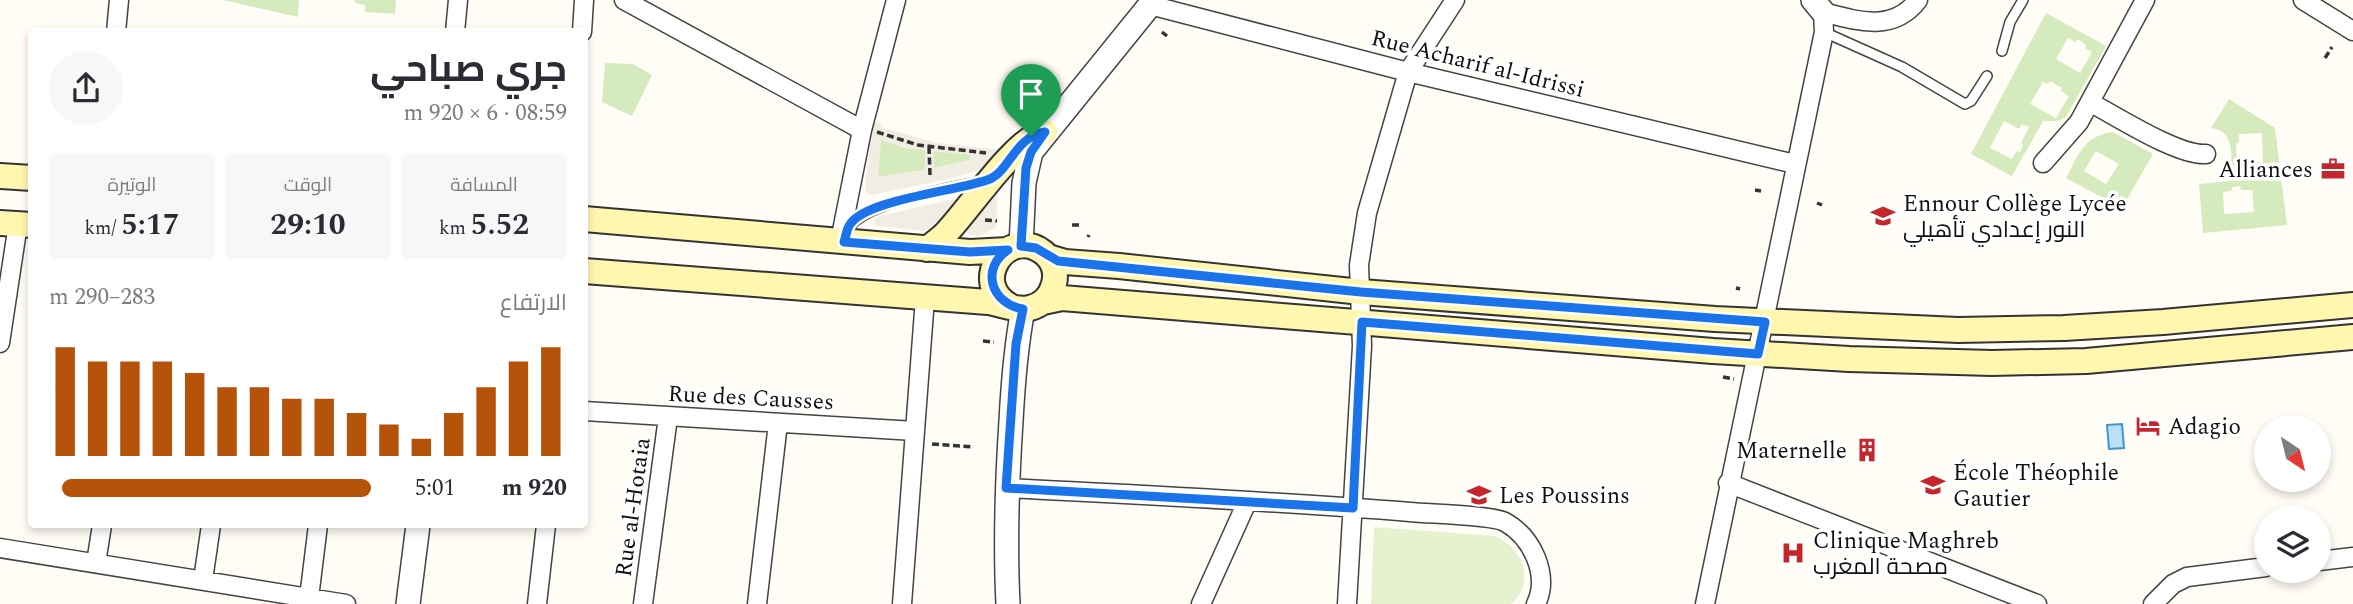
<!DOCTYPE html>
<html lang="ar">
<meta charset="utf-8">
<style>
body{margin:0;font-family:Spectral,Cairo,serif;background:#f7f7f7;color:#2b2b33;direction:rtl;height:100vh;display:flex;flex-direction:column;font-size:26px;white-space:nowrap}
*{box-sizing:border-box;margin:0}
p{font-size:23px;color:#7c7c81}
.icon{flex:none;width:38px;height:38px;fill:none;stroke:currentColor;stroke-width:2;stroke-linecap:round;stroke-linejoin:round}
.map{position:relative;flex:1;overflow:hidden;direction:ltr}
.sheet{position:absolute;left:28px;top:28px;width:560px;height:500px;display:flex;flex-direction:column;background:#fff;border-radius:7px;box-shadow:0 4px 10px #0003;direction:rtl}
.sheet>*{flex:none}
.needle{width:46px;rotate:145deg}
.buttons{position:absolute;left:2254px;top:415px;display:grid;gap:14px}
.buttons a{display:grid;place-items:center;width:77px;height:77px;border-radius:50%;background:#fff;box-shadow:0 4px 10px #0003;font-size:35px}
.pin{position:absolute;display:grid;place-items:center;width:60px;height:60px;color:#fff;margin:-72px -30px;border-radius:50% 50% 50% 0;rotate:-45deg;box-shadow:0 0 7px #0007}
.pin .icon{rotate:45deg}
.round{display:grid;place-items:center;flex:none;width:74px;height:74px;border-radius:37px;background:#f7f7f7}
.head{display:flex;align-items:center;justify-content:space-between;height:119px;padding:0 21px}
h1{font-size:38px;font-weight:700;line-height:52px}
.figures{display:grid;grid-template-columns:repeat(3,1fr);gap:10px;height:119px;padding:7px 21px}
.figures div{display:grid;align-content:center;border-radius:7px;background:#f7f7f7;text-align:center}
.figures b{font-size:30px;font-weight:700}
.figures small{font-size:19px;font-weight:400}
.figures p{font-size:19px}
.chart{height:196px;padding:14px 21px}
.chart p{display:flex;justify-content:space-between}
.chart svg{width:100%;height:126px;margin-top:7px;stroke:#b45309;stroke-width:6}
ul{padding:0 21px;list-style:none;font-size:23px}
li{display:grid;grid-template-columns:112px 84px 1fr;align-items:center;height:52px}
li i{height:18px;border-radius:9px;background:#b45309}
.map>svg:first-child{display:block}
.green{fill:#d5ebbd;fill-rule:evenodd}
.pitch{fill:#e6f2cf}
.plaza{fill:#f1ede2;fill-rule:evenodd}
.water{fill:#b9e0f7;stroke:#3f96cf;stroke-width:2}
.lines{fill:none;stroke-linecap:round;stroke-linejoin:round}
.service-casing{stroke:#444;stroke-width:12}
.minor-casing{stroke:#444;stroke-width:21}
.tertiary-casing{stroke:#444;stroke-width:26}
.secondary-casing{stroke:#333;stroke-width:28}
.path{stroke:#333;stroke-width:3.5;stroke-dasharray:7 3.5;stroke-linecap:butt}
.service{stroke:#fff;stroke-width:9}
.minor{stroke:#fff;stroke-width:18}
.tertiary{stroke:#fff;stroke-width:23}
.secondary{stroke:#fff6b0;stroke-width:24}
.route-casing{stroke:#fff;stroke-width:14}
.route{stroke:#1a73e8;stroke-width:9}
.labels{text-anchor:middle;stroke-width:7;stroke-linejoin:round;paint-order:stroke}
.street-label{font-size:23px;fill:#111;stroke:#fff}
.poi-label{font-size:23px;fill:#111;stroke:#fff;text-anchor:start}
</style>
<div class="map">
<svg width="2353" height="604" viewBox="0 0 2353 604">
<rect width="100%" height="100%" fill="#fffdf5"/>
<path class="green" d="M223 0H299L298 17Z
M355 0H396L395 14 365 12V5L355 3Z
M2046 13 2106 46 2066 117 2057 121H2043L2012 176 1971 154ZM2068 38 2075 42 2078 39 2086 45 2085 48 2092 52 2080 73 2056 59ZM2050 81 2062 88 2061 91 2069 96 2056 118 2030 104 2043 82 2048 84ZM2004 121 2019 129 2022 124 2029 127 2021 143 2023 145 2020 152 2017 151 2012 159 1990 148Z
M605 63 633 64 652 75 632 116 602 102Z
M2229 99 2275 128 2287 225 2203 233 2199 184 2231 181C2231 162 2237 130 2211 128ZM2262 133 2263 165 2237 167 2236 143H2239V134ZM2240 186 2241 190H2252L2254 212 2224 214 2223 192 2232 191V187Z
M2113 132 2153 154 2122 208 2066 178C2078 155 2085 135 2113 132ZM2096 151 2119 164 2106 184 2084 171Z
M881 140 906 148 925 149V170L877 177Z
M933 151 967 154 970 155V160L934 168Z"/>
<path class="pitch" d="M1374 527 1496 536C1522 549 1537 581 1511 604H1371Z"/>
<path class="plaza" d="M873 122 879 123 884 128 937 143 1001 150 984 168 952 178 871 195 866 192 865 185ZM881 140 906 148 925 150V170L878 177ZM933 151 967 154 970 155V160L934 168Z
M998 189 996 228 979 236 968 235 966 228Z
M954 199 958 201 941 221 924 231 877 226 873 223 876 217Z"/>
<path class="water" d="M2122 424 2124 448 2109 449 2107 425Z"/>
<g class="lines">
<g class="service-casing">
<path id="service" d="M1824 32 1902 67 1965 104 1971 101 1987 76
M2002 51 2010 22 2023 0
M848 230C860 203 953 188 982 181"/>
</g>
<g class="minor-casing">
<path id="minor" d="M624 0 862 130
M2303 0 2353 31
M1150 5 1408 72 1795 164
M116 32 119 0
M455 32 458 0
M582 32 584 0
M2091 103C2118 117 2178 156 2206 154
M2043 163 2079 122 2145 0
M840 241 862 130 896 0
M0 343 18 224
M584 411 915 431
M1728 483 2037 604
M1006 488C1141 495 1275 501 1410 512 1429 514 1491 515 1505 522 1532 537 1550 575 1536 604
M0 548 346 604
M2319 561 2353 557
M96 563 102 525
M203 580 211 525
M309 598 318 525
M537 604 546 525
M643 604 668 417
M757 604 778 423
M902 604 925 298
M1201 604 1247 502
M1347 604 1362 346 1359 265 1367 213 1408 72 1455 0
M1705 604 1824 32 1823 12C1857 21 1893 33 1918 0
M2153 604 2173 584 2187 577 2266 567"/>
</g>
<g class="tertiary-casing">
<path id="tertiary" d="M1813 0 1823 12
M1021 246 1024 183 1031 152 1154 0
M408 604 418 525
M1008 604C1005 543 1007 482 1011 421 1013 383 1016 346 1023 309"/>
</g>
<g class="secondary-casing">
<path id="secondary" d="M0 176 32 178
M584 219 970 252 1008 250
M0 223 32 225
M927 249C934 243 942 238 948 231 969 209 1018 136 1045 132
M1048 257 1065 262 1119 266 1361 292 1715 319 1958 330 2064 328 2163 322 2353 305
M584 271 988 302C1001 304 1017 311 1030 308 1055 302 1064 269 1044 253 1008 224 968 283 1010 306
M1043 302 1062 298 1713 351 1849 359 1992 363 2086 361 2353 337"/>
</g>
<path class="path" d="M1162 32 1167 36
M2325 58 2332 47
M877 132 918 145 986 153
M929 147 930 175
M1755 190 1761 191
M1817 203 1822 205
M985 220 997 221
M1072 225H1079
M1088 237 1089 235
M1736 288 1740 289
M983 341 994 342
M1723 377 1734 379
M932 444 974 447"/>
<use href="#service" class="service"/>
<use href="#minor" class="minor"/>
<use href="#tertiary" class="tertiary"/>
<use href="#secondary" class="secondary"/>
</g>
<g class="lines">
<g class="route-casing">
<path id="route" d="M1045 132 1031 152 1026 168 1021 246 1036 248 1058 261 1361 292 1765 322 1758 354 1362 322 1353 508 1006 488 1016 344 1023 309C991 304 980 268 1008 250L970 252 844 242C846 237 846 231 849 226 863 199 960 191 990 179 1009 171 1016 136 1045 132Z"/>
</g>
<use href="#route" class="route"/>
</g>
<defs>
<g id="office-bare" transform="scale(1.89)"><path d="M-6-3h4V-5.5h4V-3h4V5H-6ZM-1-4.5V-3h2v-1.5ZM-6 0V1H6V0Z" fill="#c4262e" stroke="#fff" stroke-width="2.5" paint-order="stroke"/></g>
<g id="school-bare" transform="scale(1.89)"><path d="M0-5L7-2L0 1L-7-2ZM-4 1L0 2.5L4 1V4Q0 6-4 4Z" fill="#c4262e" stroke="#fff" stroke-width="2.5" paint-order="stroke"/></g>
<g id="hotel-bare" transform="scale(1.89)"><path d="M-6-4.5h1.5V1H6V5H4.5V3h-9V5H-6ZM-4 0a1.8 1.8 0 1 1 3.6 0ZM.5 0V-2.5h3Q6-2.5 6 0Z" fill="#c4262e" stroke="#fff" stroke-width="2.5" paint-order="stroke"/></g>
<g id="building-bare" transform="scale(1.89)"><path d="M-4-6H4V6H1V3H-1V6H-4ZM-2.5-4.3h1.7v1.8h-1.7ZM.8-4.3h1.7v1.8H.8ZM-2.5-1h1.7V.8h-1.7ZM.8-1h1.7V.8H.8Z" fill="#c4262e" stroke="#fff" stroke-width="2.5" paint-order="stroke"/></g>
<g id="hospital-bare" transform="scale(1.89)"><path d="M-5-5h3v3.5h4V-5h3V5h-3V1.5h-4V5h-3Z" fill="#c4262e" stroke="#fff" stroke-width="2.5" paint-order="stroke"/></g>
</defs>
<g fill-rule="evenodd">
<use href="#office-bare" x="2333" y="169"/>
<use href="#school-bare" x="1883" y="216"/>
<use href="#hotel-bare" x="2148" y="426"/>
<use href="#building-bare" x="1867" y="450"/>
<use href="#school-bare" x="1933" y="485"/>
<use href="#school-bare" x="1479" y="495"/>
<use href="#hospital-bare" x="1793" y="553"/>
</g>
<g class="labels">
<g class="street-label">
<text transform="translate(1478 63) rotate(14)" y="8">Rue Acharif al-Idrissi</text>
<text transform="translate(751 397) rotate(3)" y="8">Rue des Causses</text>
<text transform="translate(632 507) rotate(-82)" y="8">Rue al-Hotaia</text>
</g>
<g class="poi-label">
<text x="2313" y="177" text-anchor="end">Alliances</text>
<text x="1903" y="211">Ennour Collège Lycée<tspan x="1903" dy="26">النور إعدادي تأهيلي</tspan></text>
<text x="2168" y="434">Adagio</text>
<text x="1847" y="458" text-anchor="end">Maternelle</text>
<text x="1953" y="480">École Théophile<tspan x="1953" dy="26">Gautier</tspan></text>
<text x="1499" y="503">Les Poussins</text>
<text x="1813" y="548">Clinique Maghreb<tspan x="1813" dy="26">مصحة المغرب</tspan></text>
</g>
</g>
</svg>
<div class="buttons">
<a><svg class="needle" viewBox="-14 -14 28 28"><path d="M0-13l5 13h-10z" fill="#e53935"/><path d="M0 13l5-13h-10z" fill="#7c7c81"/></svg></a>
<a><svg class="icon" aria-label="layers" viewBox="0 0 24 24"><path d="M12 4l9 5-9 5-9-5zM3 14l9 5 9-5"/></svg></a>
</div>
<div class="pin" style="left:1031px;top:136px;background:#1e9e55"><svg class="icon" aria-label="arrive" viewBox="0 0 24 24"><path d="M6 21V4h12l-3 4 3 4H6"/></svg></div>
<section class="sheet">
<div class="head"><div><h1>جري صباحي</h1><p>08:59 · 6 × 920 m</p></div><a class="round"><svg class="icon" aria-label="share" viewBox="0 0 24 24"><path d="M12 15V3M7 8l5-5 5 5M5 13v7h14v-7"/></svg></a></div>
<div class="figures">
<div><p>المسافة</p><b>5.52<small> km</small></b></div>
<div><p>الوقت</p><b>29:10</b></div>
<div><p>الوتيرة</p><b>5:17<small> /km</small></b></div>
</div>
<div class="chart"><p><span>الارتفاع</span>283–290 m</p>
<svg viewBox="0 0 160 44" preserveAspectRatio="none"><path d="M5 44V6M15 44V11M25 44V11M35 44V11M45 44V15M55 44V20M65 44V20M75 44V24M85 44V24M95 44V29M105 44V33M115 44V38M125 44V29M135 44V20M145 44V11M155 44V6"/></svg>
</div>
<ul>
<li><b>920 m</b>5:01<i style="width:96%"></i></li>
</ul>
</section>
</div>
